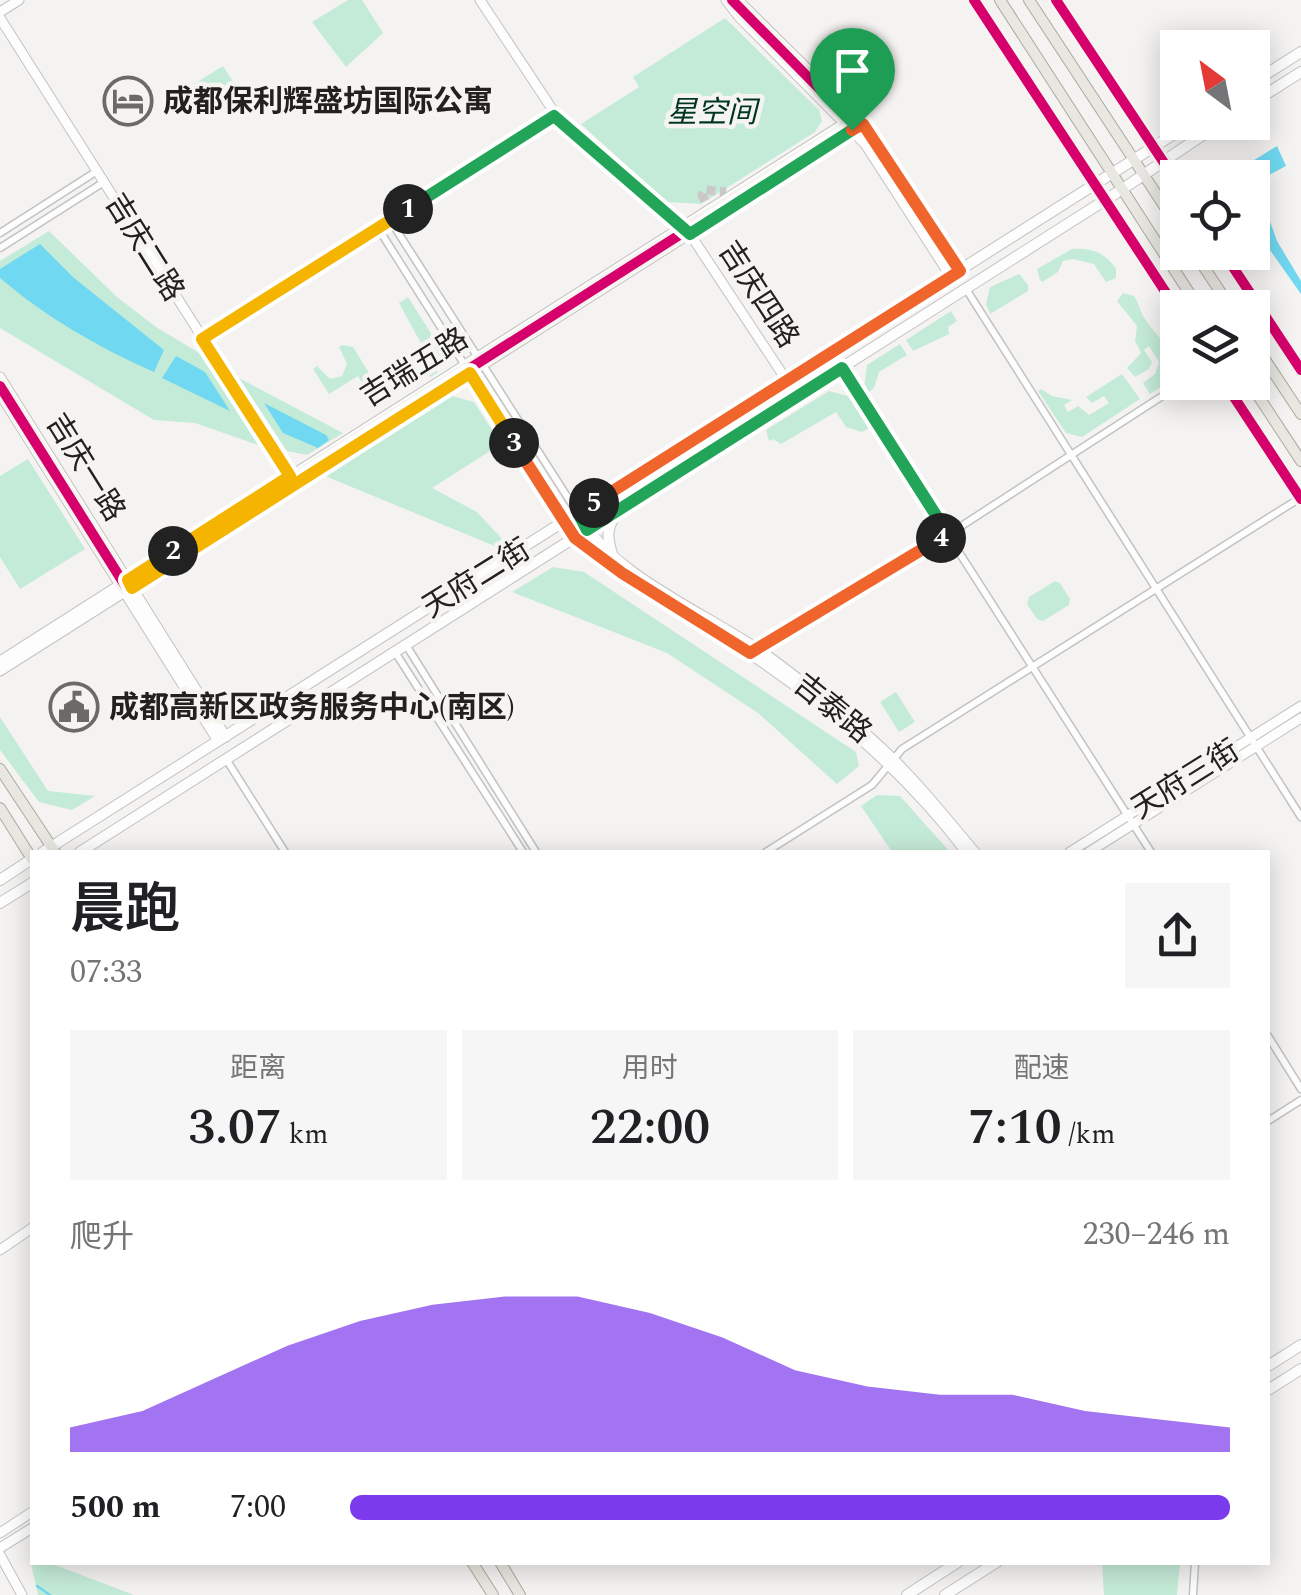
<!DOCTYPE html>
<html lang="zh">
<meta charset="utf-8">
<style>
body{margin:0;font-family:Spectral,"Noto Sans SC",serif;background:#f6f6f6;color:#202124;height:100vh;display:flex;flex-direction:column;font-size:38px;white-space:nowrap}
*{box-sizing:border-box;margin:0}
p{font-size:32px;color:#757577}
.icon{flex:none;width:55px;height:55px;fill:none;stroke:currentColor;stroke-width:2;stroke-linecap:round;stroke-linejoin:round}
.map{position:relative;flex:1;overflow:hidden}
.sheet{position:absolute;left:30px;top:850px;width:1240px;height:715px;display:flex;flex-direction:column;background:#fff;border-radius:0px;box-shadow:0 5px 25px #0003}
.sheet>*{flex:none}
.needle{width:65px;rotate:328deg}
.controls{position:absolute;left:1160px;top:30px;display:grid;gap:20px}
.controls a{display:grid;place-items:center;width:110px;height:110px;border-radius:0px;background:#fff;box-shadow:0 5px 25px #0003;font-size:50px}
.pin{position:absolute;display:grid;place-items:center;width:85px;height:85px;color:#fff;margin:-102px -42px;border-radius:50% 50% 50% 0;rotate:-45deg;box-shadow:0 0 10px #0007}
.pin .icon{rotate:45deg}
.km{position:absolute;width:50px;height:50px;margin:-25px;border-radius:50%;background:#222;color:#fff;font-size:28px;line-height:50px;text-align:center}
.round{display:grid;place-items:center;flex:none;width:105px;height:105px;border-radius:0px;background:#f6f6f6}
.head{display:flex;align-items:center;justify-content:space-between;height:170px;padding:0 40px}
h1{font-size:55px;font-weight:600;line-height:75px}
.figures{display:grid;grid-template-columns:repeat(3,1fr);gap:15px;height:170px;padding:10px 40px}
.figures div{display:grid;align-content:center;border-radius:0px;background:#f6f6f6;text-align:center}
.figures b{font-size:50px;font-weight:600}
.figures small{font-size:28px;font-weight:400}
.figures p{font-size:28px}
.chart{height:280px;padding:20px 40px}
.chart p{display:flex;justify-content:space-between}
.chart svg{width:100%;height:180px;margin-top:10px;fill:#7c3aed;opacity:.7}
ul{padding:0 40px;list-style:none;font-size:32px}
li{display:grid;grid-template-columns:160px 120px 1fr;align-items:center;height:75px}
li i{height:25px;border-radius:12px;background:#7c3aed}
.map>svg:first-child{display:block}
.green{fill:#c4ebd8}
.water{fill:#70d8f0}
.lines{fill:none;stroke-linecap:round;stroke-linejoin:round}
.stream{stroke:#70d8f0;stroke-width:2.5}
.tertiary-tunnel{stroke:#cbc9c7;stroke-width:9;stroke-dasharray:9 4.5;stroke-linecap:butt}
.minor-casing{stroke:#c2c2c0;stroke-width:9}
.tertiary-casing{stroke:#c2c2c0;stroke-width:11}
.secondary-casing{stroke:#c2c2c0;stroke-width:12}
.primary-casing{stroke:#aaa99d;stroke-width:12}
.minor{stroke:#fefdfd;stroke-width:6}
.tertiary{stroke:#fefdfd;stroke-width:9}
.secondary{stroke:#fefdfd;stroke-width:10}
.primary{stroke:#e8e7e1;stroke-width:10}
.cycleway-casing{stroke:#f6f4f0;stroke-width:16}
.cycleway{stroke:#d6006c;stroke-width:10}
.split-1-casing{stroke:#fff;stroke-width:20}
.split-2-casing{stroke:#fff;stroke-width:20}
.split-3-casing{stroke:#fff;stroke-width:20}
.split-4-casing{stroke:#fff;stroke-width:20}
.split-5-casing{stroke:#fff;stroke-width:20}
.split-6-casing{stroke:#fff;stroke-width:20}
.split-1{stroke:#22a559;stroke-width:12}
.split-2{stroke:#f5b400;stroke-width:12}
.split-3{stroke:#f5b400;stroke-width:12}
.split-4{stroke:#f0652b;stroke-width:12}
.split-5{stroke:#22a559;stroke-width:12}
.split-6{stroke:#f0652b;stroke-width:12}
.labels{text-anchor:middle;stroke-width:9;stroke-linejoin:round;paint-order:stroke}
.poi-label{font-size:30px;font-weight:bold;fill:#222120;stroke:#f6f4f0;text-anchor:start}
.park-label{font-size:30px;font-style:italic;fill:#003624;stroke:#f6f4f0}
.street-label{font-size:30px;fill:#222120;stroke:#f6f4f0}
</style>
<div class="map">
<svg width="1301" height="1595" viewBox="0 0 1301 1595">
<rect width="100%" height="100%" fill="#f5f3f1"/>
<path class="green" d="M348 0H362L383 33 346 67 312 22Z
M725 18 819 110 822 121 815 132 701 204 667 202 581 124 639 87 633 77Z
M223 66 237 88 208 106 194 84Z
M49 231 117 297 156 327 201 354 258 445 195 423 154 420 0 328V261Z
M1072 249C1091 248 1105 252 1116 269V278L1106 282 1094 264 1073 259 1063 261 1058 272 1042 282 1040 280 1037 269Z
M1019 274 1028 285V291L990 314 986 304 990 287Z
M1123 293 1134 296C1139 303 1140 312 1145 319 1158 339 1178 351 1177 377L1150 394 1143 383 1155 374 1159 362 1149 346 1144 350 1152 362 1149 369 1135 377 1127 368 1141 353 1135 341 1137 326 1117 301Z
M408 297 441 349 437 373 430 377 421 364 429 358 399 303Z
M951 311 957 321 948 327 949 334 913 351 906 340Z
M900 344 907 355 879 372 874 388 868 393 864 387 867 365Z
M342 345 353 347 385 399 375 406 358 376 329 394 313 369 317 366 330 379 342 376 347 364 339 347Z
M1122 374 1140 399 1082 437 1066 433 1038 391 1041 389 1052 396 1072 400 1064 405 1068 412 1078 406 1089 415 1109 403 1104 396 1092 403 1086 397Z
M239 378 343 433 307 455 287 451Z
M829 391 848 396 869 428 862 432 846 427 836 412 781 444 773 439 769 441 766 430Z
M452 396 474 402 501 444 432 488 477 512 505 542 497 547 325 476Z
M28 459 85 549 20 589 0 557V476Z
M553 567 584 572 856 752 859 766 837 784 758 713 667 653 512 592Z
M1055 581 1060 583 1070 599 1069 605 1043 621 1037 619 1027 604 1029 597Z
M896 692 915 722 899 732 880 702Z
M0 717 48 791 95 796 72 810 39 802 0 750Z
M877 795 900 796 950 852H892L861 806Z
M29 1555 32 1562 50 1563 134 1595H38Z
M1102 1563H1180L1177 1595H1104Z"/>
<path class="water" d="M1277 146 1286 166 1256 182 1277 241 1301 281V294L1253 226 1252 178 1227 177Z
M40 244 74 278 164 350 154 372C98 347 47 318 0 278V269Z
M176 356 205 372 230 411 162 378Z
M264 403 326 435 329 440 318 448 283 433Z"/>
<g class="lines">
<path class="stream" d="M37 1586 50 1595"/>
<path class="tertiary-tunnel" d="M711 213 702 195 706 190 726 192
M590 292 854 124 732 0
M0 386 89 527"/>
<g class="minor-casing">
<path id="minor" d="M390 220 577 512
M378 228 564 522
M0 233 97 171
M0 248 104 182
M966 289 1301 817
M841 368 1151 852
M406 645 536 852
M755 650 949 534 1184 382
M395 652 523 852
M226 759 285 852
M766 852 872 785 902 749 1300 498
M1268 1036 1301 1089
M1268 1121 1301 1100
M1193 1595 1195 1562"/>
</g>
<g class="tertiary-casing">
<path id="tertiary" d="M480 0 564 127 690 234 787 381
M726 0 739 17 865 144 951 277
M738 0 863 124 960 271
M974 0 1178 311
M1056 0 1178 184
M0 12 19 0
M0 18 290 476
M1223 252 1301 370
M202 339 554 116
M0 377 226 737
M1224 382 1301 499
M0 394 218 741
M578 513C613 578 713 615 771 658 810 687 849 717 884 750 917 781 946 818 975 852
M564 522 575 538 591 551C638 584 686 612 733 643 819 698 904 770 966 852
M0 661 856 116
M0 671 863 124
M1070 852 1301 706
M1089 852 1301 718
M0 1250 32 1228
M0 1533 32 1512
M0 1548 32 1528
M0 1555 22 1595"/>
</g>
<g class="secondary-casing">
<path id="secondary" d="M1252 83 1301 52
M1252 103 1301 72
M612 554C607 537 606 528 617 513
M43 852 1193 122
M80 852 1121 190 1222 122
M0 880 32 859
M0 903 32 883
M1268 1366 1301 1345
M1268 1390 1301 1369
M907 1595 958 1562
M945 1595 997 1562"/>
</g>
<g class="primary-casing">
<path id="primary" d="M1000 0 1199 308
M1029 0 1178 227
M1194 252 1231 308
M1252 340 1301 414
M1249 382 1301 461
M0 769 55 852
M0 808 32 859
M472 1562 493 1595
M500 1562 520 1595"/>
</g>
<use href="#minor" class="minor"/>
<use href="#tertiary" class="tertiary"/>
<use href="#secondary" class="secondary"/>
<use href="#primary" class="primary"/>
<g class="cycleway-casing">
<path id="cycleway" d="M974 0 1178 311
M1056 0 1178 184
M1223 252 1301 370
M1224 382 1301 499
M0 386 126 587 854 124 732 0"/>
</g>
<use href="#cycleway" class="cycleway"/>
</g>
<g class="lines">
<g class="split-1-casing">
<path id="split-1" d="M408 209 554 116 690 234 852 130"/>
</g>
<g class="split-2-casing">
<path id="split-2" d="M173 551 290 476 202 339 408 209"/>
</g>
<g class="split-3-casing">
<path id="split-3" d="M173 551 128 580 132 588 470 373 514 443"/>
</g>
<g class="split-4-casing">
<path id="split-4" d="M514 443 575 538 622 573 750 653 941 538"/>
</g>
<g class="split-5-casing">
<path id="split-5" d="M594 503 578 513 587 530 842 368 948 534 941 538"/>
</g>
<g class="split-6-casing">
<path id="split-6" d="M594 503 960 271 863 124 852 130"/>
</g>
<use href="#split-1" class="split-1"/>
<use href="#split-2" class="split-2"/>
<use href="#split-3" class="split-3"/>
<use href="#split-4" class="split-4"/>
<use href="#split-5" class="split-5"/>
<use href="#split-6" class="split-6"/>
</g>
<defs>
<g id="hotel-ring" transform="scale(2.5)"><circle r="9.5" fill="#f6f4f0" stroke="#6c6a69" stroke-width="1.5"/><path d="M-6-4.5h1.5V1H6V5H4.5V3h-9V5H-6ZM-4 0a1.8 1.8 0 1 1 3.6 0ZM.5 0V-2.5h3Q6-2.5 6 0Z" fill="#6c6a69"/></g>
<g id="civic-ring" transform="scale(2.5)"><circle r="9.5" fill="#f6f4f0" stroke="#6c6a69" stroke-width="1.5"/><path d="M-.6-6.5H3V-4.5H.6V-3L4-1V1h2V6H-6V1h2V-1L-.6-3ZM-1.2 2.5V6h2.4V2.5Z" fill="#6c6a69"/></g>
</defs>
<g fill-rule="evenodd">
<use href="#hotel-ring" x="128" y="101"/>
<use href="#civic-ring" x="74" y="707"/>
</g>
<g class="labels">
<g class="poi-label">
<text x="163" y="111">成都保利辉盛坊国际公寓</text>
<text x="109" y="717">成都高新区政务服务中心(南区)</text>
</g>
<g class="park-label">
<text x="712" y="122">星空间</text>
</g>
<g class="street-label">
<text transform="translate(145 247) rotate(58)" y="10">吉庆二路</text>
<text transform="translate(759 294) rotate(57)" y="10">吉庆四路</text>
<text transform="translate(414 367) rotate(-32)" y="10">吉瑞五路</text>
<text transform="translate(86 467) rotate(58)" y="10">吉庆一路</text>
<text transform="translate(476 578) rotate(-32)" y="10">天府二街</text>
<text transform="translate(833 708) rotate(39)" y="10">吉泰路</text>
<text transform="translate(1185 779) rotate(-32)" y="10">天府三街</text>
</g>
</g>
</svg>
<div class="controls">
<a><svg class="needle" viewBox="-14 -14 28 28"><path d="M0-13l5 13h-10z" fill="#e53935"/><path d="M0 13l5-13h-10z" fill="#757577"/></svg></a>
<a><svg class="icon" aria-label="locate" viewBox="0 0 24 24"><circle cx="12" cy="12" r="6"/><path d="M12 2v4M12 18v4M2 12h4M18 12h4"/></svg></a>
<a><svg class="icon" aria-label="layers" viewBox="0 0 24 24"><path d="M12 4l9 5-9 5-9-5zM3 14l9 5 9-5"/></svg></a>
</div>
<div class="pin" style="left:852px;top:130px;background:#1e9e55"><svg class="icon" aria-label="arrive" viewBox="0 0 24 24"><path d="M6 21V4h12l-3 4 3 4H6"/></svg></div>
<b class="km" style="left:408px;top:209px">1</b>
<b class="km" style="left:173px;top:551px">2</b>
<b class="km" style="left:514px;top:443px">3</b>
<b class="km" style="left:941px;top:538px">4</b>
<b class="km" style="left:594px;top:503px">5</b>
<section class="sheet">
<div class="head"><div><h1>晨跑</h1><p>07:33</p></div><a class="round"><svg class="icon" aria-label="share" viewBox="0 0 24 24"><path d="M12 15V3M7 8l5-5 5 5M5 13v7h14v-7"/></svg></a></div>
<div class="figures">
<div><p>距离</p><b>3.07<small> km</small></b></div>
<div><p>用时</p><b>22:00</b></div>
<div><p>配速</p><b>7:10<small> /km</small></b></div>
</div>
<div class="chart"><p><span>爬升</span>230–246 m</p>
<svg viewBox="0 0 160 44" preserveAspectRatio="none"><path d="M0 44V38L10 34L20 26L30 18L40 12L50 8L60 6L70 6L80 10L90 16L100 24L110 28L120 30L130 30L140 34L150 36L160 38V44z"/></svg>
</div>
<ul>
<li><b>500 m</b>7:00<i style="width:100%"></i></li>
</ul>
</section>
</div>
